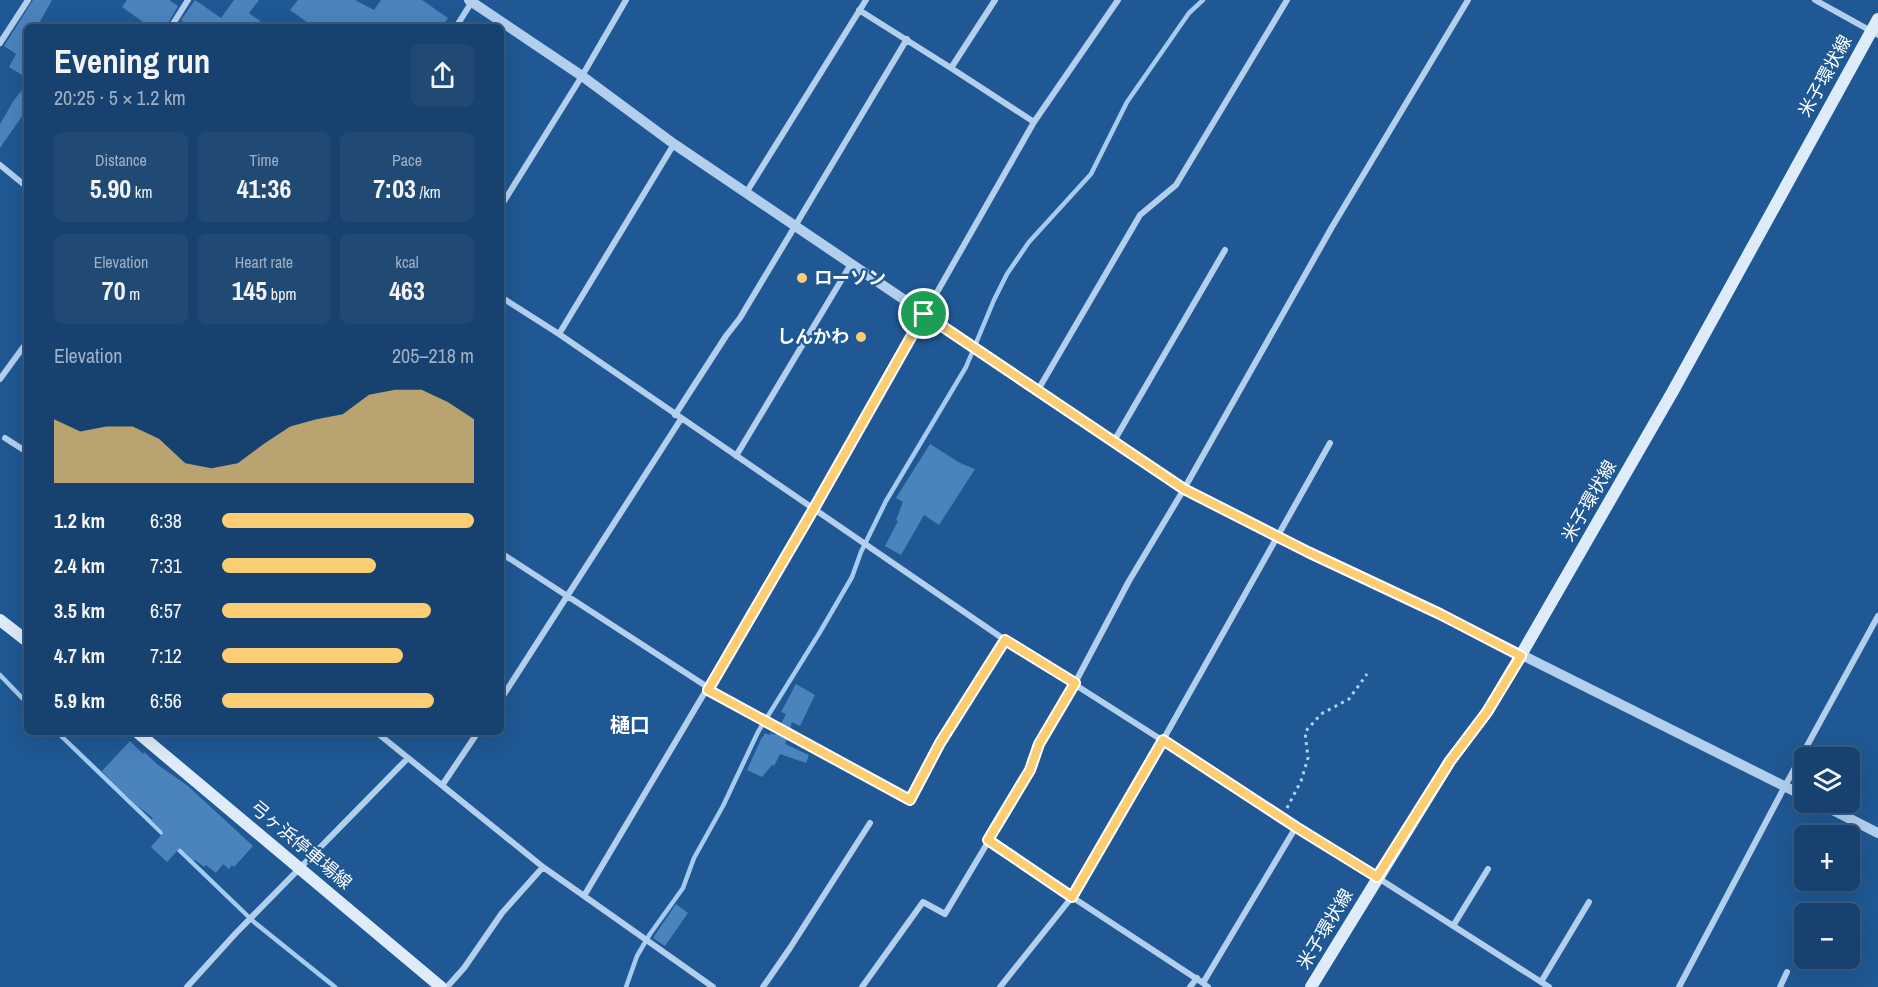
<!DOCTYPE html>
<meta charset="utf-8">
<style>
body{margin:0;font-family:"Archivo Narrow","Noto Sans JP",sans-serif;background:#204974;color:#f1f3f6;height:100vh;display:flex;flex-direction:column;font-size:22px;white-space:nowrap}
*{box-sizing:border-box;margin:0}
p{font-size:20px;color:#9eb0c3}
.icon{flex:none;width:33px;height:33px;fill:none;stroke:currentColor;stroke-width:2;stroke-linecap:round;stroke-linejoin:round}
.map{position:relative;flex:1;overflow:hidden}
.panel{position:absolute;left:24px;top:24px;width:480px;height:711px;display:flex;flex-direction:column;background:#17426f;border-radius:9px;box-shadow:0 6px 24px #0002,0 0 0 2px #365b82}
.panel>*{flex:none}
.buttons{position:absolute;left:1794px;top:747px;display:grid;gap:12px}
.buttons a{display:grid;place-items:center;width:66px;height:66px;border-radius:9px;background:#17426f;box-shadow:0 6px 24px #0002,0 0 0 2px #365b82;font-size:30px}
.pin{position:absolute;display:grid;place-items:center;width:51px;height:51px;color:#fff;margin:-26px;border:3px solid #fff;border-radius:50%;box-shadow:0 2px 6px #0007}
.round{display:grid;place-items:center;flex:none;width:63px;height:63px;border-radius:9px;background:#204974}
.summary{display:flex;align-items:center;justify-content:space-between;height:102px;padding:0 30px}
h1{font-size:33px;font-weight:700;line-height:45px}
.metrics{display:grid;grid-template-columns:repeat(3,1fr);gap:9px;height:102px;padding:6px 30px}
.metrics div{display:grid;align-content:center;border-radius:9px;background:#204974;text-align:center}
.metrics b{font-size:26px;font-weight:700}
.metrics small{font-size:16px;font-weight:400}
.metrics p{font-size:16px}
.chart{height:168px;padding:12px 30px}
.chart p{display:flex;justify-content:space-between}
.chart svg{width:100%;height:108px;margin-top:6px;fill:#fccd72;opacity:.7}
ul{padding:0 30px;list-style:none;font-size:20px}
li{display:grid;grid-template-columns:96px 72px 1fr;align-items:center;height:45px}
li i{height:15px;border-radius:8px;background:#fccd72}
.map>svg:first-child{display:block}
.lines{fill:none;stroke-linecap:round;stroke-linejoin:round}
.stream{stroke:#a5cbf0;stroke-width:4.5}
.building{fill:#4b83bd}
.path{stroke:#b2d0ee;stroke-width:3;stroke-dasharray:3 4.5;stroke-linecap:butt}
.minor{stroke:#b2d0ee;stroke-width:6}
.tertiary{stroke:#b2d0ee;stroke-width:10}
.secondary{stroke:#deecfa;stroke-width:12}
.route-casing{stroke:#fff;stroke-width:12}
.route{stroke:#fccd72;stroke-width:8}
.poi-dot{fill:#fccd72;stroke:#1f5894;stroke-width:2}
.labels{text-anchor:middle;stroke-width:4.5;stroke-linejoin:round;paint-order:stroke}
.street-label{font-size:18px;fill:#fff;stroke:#1f5894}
.poi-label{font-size:18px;font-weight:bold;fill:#fff;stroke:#1f5894;text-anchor:start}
.neighbourhood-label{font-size:20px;font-weight:bold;fill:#fff;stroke:#1f5894}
</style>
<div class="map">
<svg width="1878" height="987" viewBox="0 0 1878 987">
<rect width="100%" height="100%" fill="#1f5894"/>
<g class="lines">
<path class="stream" d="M0 675 27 703
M57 732 165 836
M175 846 254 922 335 987
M626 987 637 956 650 934 683 888 694 858 723 806 758 732 820 632 852 577 861 552 886 501 966 367 994 300 1007 274 1029 242 1091 174 1127 102 1189 13 1203 0"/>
</g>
<path class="building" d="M33 0H52L37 27H27V78L9 67 16 54 4 46Z
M127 0H169L178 6 166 27H150L122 7Z
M195 0 221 18 234 0H259L249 13 268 27H191L181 20Z
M298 0H355L374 10 381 0H422L448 18 442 27H314L290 10Z
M27 84V109L0 148V124L14 100Z
M930 444 960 463 975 469 939 525 924 515 901 555 885 546 898 521 896 520 903 502 896 498Z
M796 684 815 695 800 726 792 722 790 729 781 724 786 714 781 712Z
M765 733 770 735 771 733 775 735 776 733 787 739 785 744 809 755 806 763 780 754 774 766 772 765 762 777 747 770 762 737H763Z
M130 741 143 754 144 752 158 765 188 786 253 846 234 867 232 865 229 869 223 864 216 873 206 865 204 867 195 860 194 861 180 848 167 862 151 847 163 833 161 830 151 820 153 818 129 799 102 771Z
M676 904 688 913 665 946 653 938Z"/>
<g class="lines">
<path class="path" d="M1287 808 1301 781 1308 758 1305 732 1321 714 1349 699 1367 674
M997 846 1064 891"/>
<path class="minor" d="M995 0 951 68 1034 122
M1815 0 1878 35
M859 10 951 68
M171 27 188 0
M456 27 473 0
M0 43 28 0
M0 165 27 187
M746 193 866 0
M501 206 582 76 626 0
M501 297 559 334 1005 640 1549 987
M559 334 674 144
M0 379 27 342
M1038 390 1140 215 1176 185 1287 0
M675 415 726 336 740 318 907 39
M5 438 27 452
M1114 441 1225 250
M736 456 851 264
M501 553 709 688
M708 690 910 800 940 743 1005 640
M501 699 681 419
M376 732 543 867 713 987
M443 784 478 732
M584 896 813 510 1034 122 1118 0
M1072 897 1203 983
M1453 926 1488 869
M1541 982 1589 902
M187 987 236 933 408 758
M447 987 464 968 502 913 543 867
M763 987 790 948 870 823
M862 987 923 902 945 914 1031 770 1039 744 1075 683 1129 581 1184 489 1332 227 1468 0
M1000 987 1072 897 1163 740 1330 443
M1190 987 1197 978
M1208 987 1203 983 1296 827
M1679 987 1785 786 1878 616
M1780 987 1787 972"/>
<path class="tertiary" d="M469 0 582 76 674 144 1184 489 1308 552 1440 614 1804 796
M1817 802 1878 833"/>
<path class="secondary" d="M0 620 27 641
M137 732 441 987
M1311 987 1450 761 1487 712 1521 655 1673 391 1878 19"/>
</g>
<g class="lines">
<g class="route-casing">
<path id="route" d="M924 314 1184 489 1308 552 1440 614 1521 656 1487 712 1450 761 1377 877 1296 827 1163 740 1072 897 988 840 1030 770 1039 744 1075 683 1005 640 940 743 910 800 708 690 813 510Z"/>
</g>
<use href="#route" class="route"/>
</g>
<g class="poi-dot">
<circle cx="802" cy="278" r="6"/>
<circle cx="861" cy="337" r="6"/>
</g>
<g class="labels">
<g class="street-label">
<text transform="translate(1825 76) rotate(-61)" y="6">米子環状線</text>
<text transform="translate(1589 501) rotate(-60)" y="6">米子環状線</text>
<text transform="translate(301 845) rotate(40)" y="6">弓ヶ浜停車場線</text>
<text transform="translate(1325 929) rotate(-59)" y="6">米子環状線</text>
</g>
<g class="poi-label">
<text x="814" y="284">ローソン</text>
<text x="849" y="343" text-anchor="end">しんかわ</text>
</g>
<g class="neighbourhood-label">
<text x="630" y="732">樋口</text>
</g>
</g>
</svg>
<div class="buttons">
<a><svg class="icon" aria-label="layers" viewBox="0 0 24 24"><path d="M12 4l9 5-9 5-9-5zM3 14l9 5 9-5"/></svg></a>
<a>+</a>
<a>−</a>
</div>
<div class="pin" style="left:924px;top:314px;background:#1e9e55"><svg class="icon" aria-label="arrive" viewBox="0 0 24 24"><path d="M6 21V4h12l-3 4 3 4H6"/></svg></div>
<section class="panel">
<div class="summary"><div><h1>Evening run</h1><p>20:25 · 5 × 1.2 km</p></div><a class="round"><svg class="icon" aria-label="share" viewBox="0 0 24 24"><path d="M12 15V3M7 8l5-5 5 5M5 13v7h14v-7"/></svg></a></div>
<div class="metrics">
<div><p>Distance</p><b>5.90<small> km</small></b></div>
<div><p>Time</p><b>41:36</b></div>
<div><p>Pace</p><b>7:03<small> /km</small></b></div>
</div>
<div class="metrics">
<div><p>Elevation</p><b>70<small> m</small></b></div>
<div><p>Heart rate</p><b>145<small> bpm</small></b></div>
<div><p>kcal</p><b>463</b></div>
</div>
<div class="chart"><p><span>Elevation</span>205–218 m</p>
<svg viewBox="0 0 160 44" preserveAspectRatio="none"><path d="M0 44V18L10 23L20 21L30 21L40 26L50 36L60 38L70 36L80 28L90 21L100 18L110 16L120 8L130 6L140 6L150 11L160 18V44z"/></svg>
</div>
<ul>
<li><b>1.2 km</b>6:38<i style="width:100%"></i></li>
<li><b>2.4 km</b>7:31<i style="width:61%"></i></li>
<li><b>3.5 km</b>6:57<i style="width:83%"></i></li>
<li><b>4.7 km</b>7:12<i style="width:72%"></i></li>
<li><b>5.9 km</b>6:56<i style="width:84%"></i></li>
</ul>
</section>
</div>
